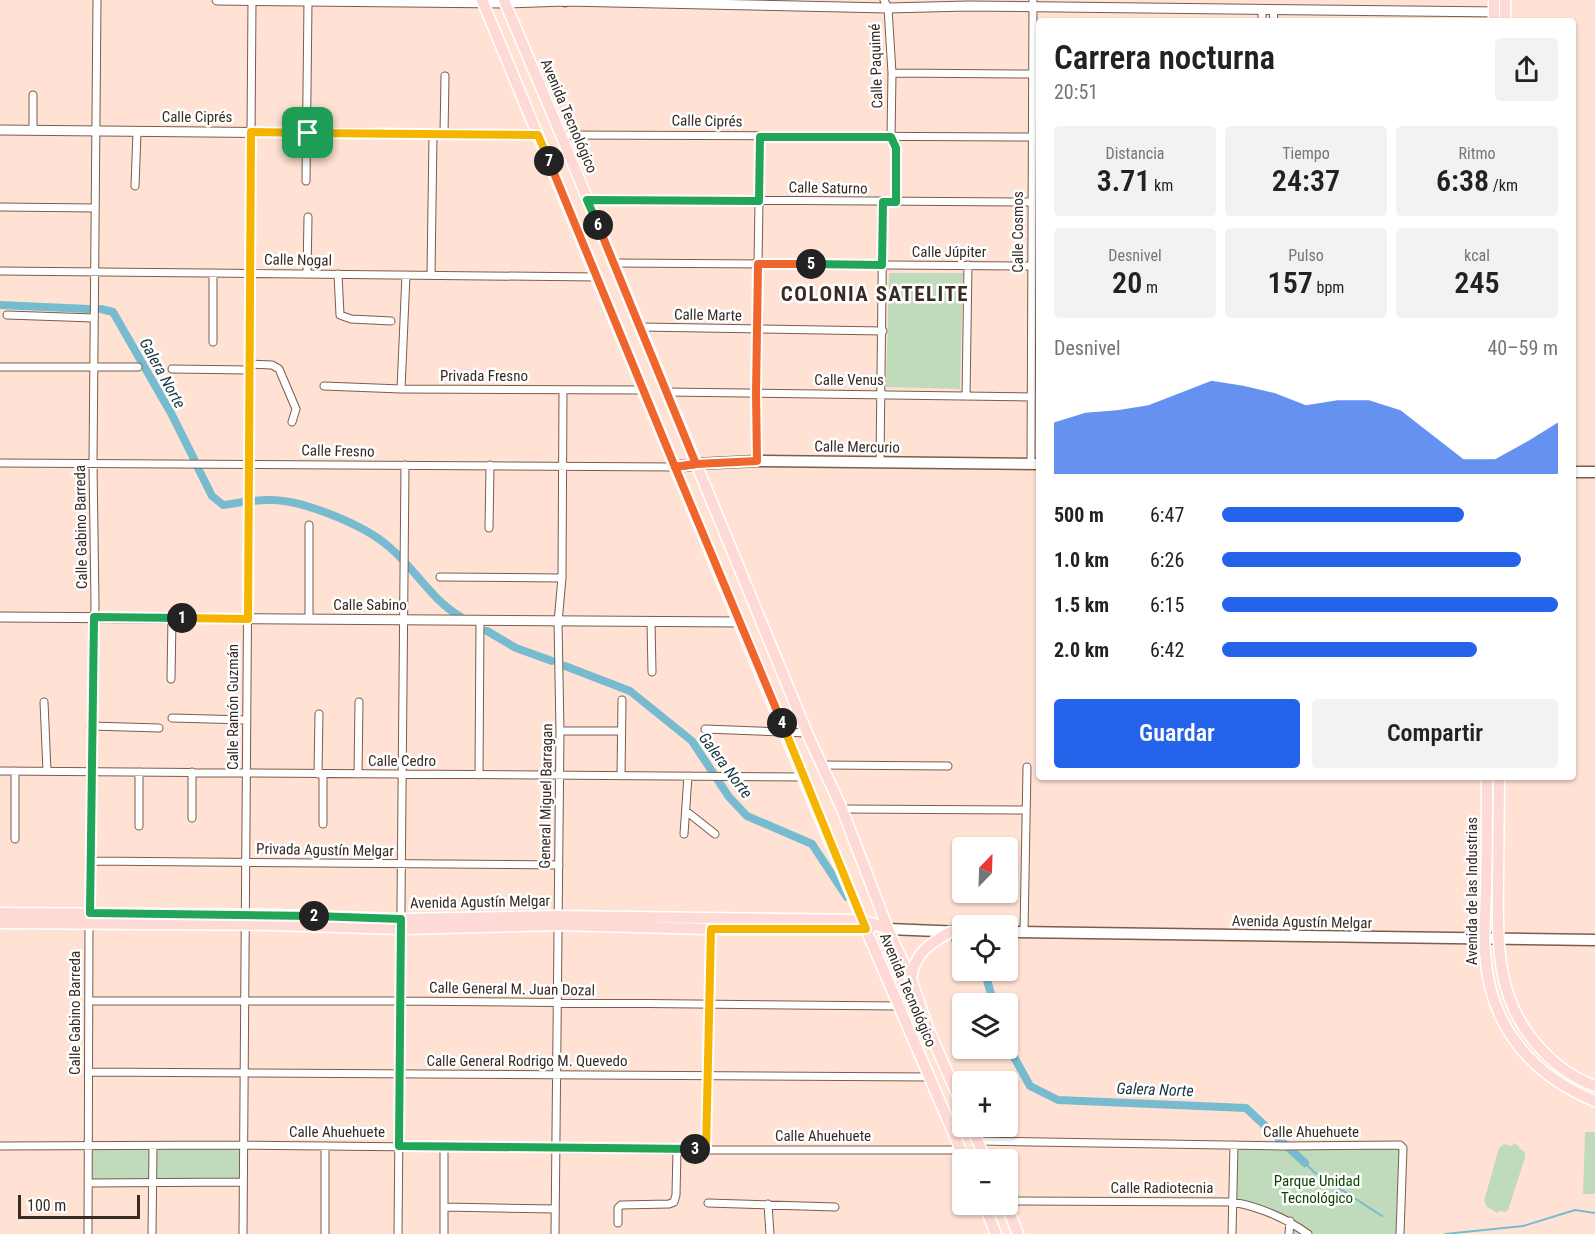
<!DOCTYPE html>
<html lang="es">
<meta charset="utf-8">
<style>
body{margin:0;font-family:"Roboto Condensed",sans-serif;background:#f2f2f2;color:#222;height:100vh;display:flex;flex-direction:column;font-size:22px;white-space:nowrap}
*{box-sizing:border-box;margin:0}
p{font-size:20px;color:#767676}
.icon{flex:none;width:33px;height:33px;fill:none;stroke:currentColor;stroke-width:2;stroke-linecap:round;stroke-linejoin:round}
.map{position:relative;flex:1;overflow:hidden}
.panel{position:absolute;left:1036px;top:18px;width:540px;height:762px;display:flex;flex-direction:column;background:#fff;border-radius:6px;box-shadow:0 2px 4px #0004}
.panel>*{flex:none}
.needle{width:39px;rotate:23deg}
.fabs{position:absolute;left:952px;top:837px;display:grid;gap:12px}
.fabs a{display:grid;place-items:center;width:66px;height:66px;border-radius:6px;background:#fff;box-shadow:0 2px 4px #0004;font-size:30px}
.scale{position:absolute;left:18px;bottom:15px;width:122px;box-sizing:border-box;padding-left:6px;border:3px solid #382b24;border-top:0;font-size:16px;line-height:21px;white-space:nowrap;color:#382b24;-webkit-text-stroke:4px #fff;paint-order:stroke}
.pin{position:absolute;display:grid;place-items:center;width:51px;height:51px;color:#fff;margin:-26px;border-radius:12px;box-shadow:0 3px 9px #0006}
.km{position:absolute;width:30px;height:30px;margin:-15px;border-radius:50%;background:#222;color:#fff;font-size:16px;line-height:30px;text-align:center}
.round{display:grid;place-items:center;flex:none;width:63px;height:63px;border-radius:6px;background:#f2f2f2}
.head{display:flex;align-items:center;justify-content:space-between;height:102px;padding:0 18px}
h1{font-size:33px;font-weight:600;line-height:45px}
.stats{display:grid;grid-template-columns:repeat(3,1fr);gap:9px;height:102px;padding:6px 18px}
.stats div{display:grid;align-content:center;border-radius:6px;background:#f2f2f2;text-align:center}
.stats b{font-size:30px;font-weight:600}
.stats small{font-size:16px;font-weight:400}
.stats p{font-size:16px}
.chart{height:168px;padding:12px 18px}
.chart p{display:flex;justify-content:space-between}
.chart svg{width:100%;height:108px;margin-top:6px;fill:#2563eb;opacity:.7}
.action{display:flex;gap:12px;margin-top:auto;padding:12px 18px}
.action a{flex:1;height:69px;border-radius:6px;background:#2563eb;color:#fff;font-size:24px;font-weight:600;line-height:69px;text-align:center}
.action a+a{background:#f2f2f2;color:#222}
ul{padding:0 18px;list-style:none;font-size:20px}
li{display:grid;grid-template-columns:96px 72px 1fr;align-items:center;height:45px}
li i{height:15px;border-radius:8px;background:#2563eb}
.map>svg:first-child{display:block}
.green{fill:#c0dbbb}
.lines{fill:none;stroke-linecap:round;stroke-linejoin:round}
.stream{stroke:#76bbcf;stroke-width:2}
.canal{stroke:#76bbcf;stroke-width:8}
.minor-casing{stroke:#7b5d4d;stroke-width:9}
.tertiary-casing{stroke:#7b5d4d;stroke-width:11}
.secondary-casing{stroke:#7b5d4d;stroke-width:13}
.primary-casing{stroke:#fff;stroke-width:13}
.minor{stroke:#fff;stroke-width:7}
.tertiary{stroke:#fff;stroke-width:9}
.secondary{stroke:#fff;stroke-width:10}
.primary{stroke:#fedad6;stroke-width:10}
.split-1-casing{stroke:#fff;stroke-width:12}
.split-2-casing{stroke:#fff;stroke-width:12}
.split-3-casing{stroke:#fff;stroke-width:12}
.split-4-casing{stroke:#fff;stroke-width:12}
.split-5-casing{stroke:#fff;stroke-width:12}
.split-6-casing{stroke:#fff;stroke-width:12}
.split-7-casing{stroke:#fff;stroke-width:12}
.split-8-casing{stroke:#fff;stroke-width:12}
.split-1{stroke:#f5b400;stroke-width:8}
.split-2{stroke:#22a559;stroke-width:8}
.split-3{stroke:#22a559;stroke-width:8}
.split-4{stroke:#f5b400;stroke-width:8}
.split-5{stroke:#f0652b;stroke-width:8}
.split-6{stroke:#22a559;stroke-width:8}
.split-7{stroke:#f0652b;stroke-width:8}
.split-8{stroke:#f5b400;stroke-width:8}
.labels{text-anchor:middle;stroke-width:5;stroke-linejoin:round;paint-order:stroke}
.street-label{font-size:15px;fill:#382b24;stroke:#fff}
.park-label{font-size:15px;fill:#0f4303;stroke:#fff}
.water-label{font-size:16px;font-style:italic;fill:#163741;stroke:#fff}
.district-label{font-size:21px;font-weight:bold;letter-spacing:1.5px;fill:#382b24;stroke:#fff}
</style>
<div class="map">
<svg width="1595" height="1234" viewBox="0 0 1595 1234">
<rect width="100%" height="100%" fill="#ffe2d3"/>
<path class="green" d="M889 273H963L960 389 886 387Z
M1585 1132H1595V1194H1583Z
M1513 1143 1519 1146V1148L1525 1152V1158L1508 1210 1505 1212 1499 1211 1498 1213 1487 1207 1484 1201 1499 1148 1504 1144 1512 1146Z
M243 1145V1182L89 1183 88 1146Z
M1402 1146 1399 1234H1289V1225L1267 1212 1233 1201 1236 1148Z"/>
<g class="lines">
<path class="stream" d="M1305 1163 1314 1172 1382 1216
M1445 1234 1523 1226 1575 1210 1595 1213"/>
<path class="canal" d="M0 305 88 309
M101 309 113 312 172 415 194 459
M198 468 212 496 223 505C239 503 257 499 273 500 305 501 364 525 388 546 414 567 431 600 461 617
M487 631 516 648 552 661
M565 666 630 691 692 741 729 797 747 816 812 844 847 897
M955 940 963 941
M984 970 994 1004
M1008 1046 1030 1086 1058 1100 1246 1108 1305 1163"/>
<g class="minor-casing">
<path id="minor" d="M884 0 888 8 892 73 891 137 896 148V202
M1273 10 1274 21
M1262 21V10
M892 73 1033 74
M33 131V95
M444 134 445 76
M561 135 1032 137
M306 181 308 1
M135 186 137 132
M587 199 1032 202
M0 207 95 208
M614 263 1032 266
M0 271 597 277
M213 273V342
M307 274 308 217
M338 274 340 315 351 319 391 321
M431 275 433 135
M7 315 94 318
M640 327 883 331
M249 364 272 365 279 369 296 409 292 422
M0 367H138
M172 369 249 370
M324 386 401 389 644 390
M401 389 406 275
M666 392 1031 397
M966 396 968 265
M757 461 756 394 760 137
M880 462 883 202
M0 463 675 467
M1031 464 1033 0
M309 525V619
M489 528 490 465
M440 577 562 578
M651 622 652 672
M171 679 172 618
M44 702 47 771
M172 718 247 720
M91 726 159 728
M705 729 807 733
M560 731H621
M822 765 948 766
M0 771 804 777
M15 771V839
M318 774 319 714
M323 774V824
M358 774 359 702
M479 775 480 621
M621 776 622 700
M842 809 1026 810
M686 811 715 834
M192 818V772
M139 826V772
M684 834 688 776
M90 861 559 865
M1024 932 1027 767
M89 1001H399L899 1006
M89 1072 929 1077
M978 1141 1282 1146 1400 1145 1403 1148 1400 1234
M0 1146 243 1145 677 1150H961
M706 1149 711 929
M89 1183 243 1182
M1008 1201 1232 1202C1261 1207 1284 1217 1308 1234
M708 1203 835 1207
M768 1204 770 1234
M444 1207 555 1209
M618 1223V1208L621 1205 669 1204 674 1202 676 1195 677 1150
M88 1234 89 924 95 604 93 463 97 0
M152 1234 153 1146
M243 1234 252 0
M325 1234V1146
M398 1234 405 465
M444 1234V1147
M555 1234 560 731 558 622 562 578 563 390
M1232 1234 1234 1145
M1289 1234 1290 1221"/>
</g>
<g class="tertiary-casing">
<path id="tertiary" d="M217 0 505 3 565 1 888 8 968 6 1501 12
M0 130 538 135
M0 617 740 622"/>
</g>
<g class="secondary-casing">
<path id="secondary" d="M565 1V0
M675 467 696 464 757 461 1040 464
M1574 472H1595
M888 929 963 932
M1008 932 1595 940"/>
</g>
<g class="primary-casing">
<path id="primary" d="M482 0 862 920 965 1160
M504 0 561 135 807 733 842 809 888 929 911 979 928 1028 963 1108
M1505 0V21
M1494 21V0
M1487 777C1487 814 1487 851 1486 887 1486 909 1483 930 1485 952 1489 1024 1529 1074 1595 1101
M1499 777C1499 812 1498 848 1498 883 1498 940 1495 993 1533 1040 1550 1061 1570 1077 1595 1086
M0 913 274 915 401 919 557 916 862 920 888 929
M0 923 274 925 401 929 557 925 711 929H870
M911 978C915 953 929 944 950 932
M971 1126 986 1160
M984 1204 996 1234
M1006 1204 1018 1234"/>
</g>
<use href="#minor" class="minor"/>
<use href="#tertiary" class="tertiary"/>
<use href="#secondary" class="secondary"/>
<use href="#primary" class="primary"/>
</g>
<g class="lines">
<g class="split-1-casing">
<path id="split-1" d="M182 618 248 619 251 132 308 133"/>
</g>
<g class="split-2-casing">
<path id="split-2" d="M182 618 94 617 90 913 314 916"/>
</g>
<g class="split-3-casing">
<path id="split-3" d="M314 916 401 919 399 1146 695 1149"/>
</g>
<g class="split-4-casing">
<path id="split-4" d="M695 1149H706L711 929H866L782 723"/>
</g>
<g class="split-5-casing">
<path id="split-5" d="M782 723 675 467 696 464 757 461 756 393 758 264H811"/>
</g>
<g class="split-6-casing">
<path id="split-6" d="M598 225 587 200 759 201 760 137H891L896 148V202H883L882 265 811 264"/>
</g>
<g class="split-7-casing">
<path id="split-7" d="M549 161 675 467 696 464 598 225"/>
</g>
<g class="split-8-casing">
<path id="split-8" d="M308 133 538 135 549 161"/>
</g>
<use href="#split-1" class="split-1"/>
<use href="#split-2" class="split-2"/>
<use href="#split-3" class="split-3"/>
<use href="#split-4" class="split-4"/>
<use href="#split-5" class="split-5"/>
<use href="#split-6" class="split-6"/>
<use href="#split-7" class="split-7"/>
<use href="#split-8" class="split-8"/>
</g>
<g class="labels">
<g class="street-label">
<text transform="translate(876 66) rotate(-92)" y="5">Calle Paquimé</text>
<text transform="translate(569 116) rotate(67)" y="5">Avenida Tecnológico</text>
<text x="197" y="122">Calle Ciprés</text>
<text transform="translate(707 121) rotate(1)" y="5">Calle Ciprés</text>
<text transform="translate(828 188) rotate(1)" y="5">Calle Saturno</text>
<text transform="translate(1018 232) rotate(-90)" y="5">Calle Cosmos</text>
<text x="949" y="257">Calle Júpiter</text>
<text transform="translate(298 260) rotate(1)" y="5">Calle Nogal</text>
<text transform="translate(708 315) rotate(1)" y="5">Calle Marte</text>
<text x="484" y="381">Privada Fresno</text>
<text x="849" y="385">Calle Venus</text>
<text transform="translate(857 447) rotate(1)" y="5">Calle Mercurio</text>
<text transform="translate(338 451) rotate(1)" y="5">Calle Fresno</text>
<text transform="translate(81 527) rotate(-91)" y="5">Calle Gabino Barreda</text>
<text x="370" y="610">Calle Sabino</text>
<text transform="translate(233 707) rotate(-90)" y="5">Calle Ramón Guzmán</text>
<text x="402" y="766">Calle Cedro</text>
<text transform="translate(546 796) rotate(-89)" y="5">General Miguel Barragan</text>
<text transform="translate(325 850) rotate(1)" y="5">Privada Agustín Melgar</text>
<text transform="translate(1472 891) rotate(-90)" y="5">Avenida de las Industrias</text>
<text transform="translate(480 902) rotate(-1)" y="5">Avenida Agustín Melgar</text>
<text transform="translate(1302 922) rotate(1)" y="5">Avenida Agustín Melgar</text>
<text transform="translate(512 989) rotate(1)" y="5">Calle General M. Juan Dozal</text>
<text transform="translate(908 990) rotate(67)" y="5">Avenida Tecnológico</text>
<text transform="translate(75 1013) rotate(-90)" y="5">Calle Gabino Barreda</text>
<text x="527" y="1066">Calle General Rodrigo M. Quevedo</text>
<text x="337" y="1137">Calle Ahuehuete</text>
<text x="1311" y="1137">Calle Ahuehuete</text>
<text x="823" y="1141">Calle Ahuehuete</text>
<text x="1162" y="1193">Calle Radiotecnia</text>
</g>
<g class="park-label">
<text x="1317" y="1186">Parque Unidad<tspan x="1317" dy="17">Tecnológico</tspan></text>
</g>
<g class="water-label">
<text transform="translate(163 373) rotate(61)" y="6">Galera Norte</text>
<text transform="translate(726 765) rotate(53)" y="6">Galera Norte</text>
<text transform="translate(1155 1089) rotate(2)" y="6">Galera Norte</text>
</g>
<g class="district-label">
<text x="875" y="301">COLONIA SATELITE</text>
</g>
</g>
</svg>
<div class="fabs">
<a><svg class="needle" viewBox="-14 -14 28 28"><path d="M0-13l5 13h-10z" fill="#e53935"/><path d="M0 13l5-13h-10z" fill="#767676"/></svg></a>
<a><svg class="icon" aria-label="locate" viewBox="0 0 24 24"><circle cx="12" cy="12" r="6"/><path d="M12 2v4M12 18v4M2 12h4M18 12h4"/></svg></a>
<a><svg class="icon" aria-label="layers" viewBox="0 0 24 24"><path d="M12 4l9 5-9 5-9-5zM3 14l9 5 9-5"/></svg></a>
<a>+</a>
<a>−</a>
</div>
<div class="scale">100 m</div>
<div class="pin" style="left:308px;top:133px;background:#1e9e55"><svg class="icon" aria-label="arrive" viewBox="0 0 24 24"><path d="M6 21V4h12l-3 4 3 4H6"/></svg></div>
<b class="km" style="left:182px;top:618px">1</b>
<b class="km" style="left:314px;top:916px">2</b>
<b class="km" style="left:695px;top:1149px">3</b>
<b class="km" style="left:782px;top:723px">4</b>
<b class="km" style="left:811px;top:264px">5</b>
<b class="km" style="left:598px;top:225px">6</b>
<b class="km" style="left:549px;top:161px">7</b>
<section class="panel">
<div class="head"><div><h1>Carrera nocturna</h1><p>20:51</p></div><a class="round"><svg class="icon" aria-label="share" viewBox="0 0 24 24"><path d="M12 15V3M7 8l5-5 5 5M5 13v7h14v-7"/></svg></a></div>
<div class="stats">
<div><p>Distancia</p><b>3.71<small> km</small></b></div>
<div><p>Tiempo</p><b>24:37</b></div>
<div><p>Ritmo</p><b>6:38<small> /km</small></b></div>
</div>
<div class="stats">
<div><p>Desnivel</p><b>20<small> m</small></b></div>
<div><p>Pulso</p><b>157<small> bpm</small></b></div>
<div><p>kcal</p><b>245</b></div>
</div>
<div class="chart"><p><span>Desnivel</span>40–59 m</p>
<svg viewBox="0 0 160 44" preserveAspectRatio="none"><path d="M0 44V23L10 19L20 18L30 16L40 11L50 6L60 8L70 11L80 16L90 14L100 14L110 18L120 28L130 38L140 38L150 31L160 23V44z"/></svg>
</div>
<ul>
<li><b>500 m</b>6:47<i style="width:72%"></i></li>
<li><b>1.0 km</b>6:26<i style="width:89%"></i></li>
<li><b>1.5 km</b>6:15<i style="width:100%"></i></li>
<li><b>2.0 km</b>6:42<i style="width:76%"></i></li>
</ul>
<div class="action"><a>Guardar</a><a>Compartir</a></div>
</section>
</div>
